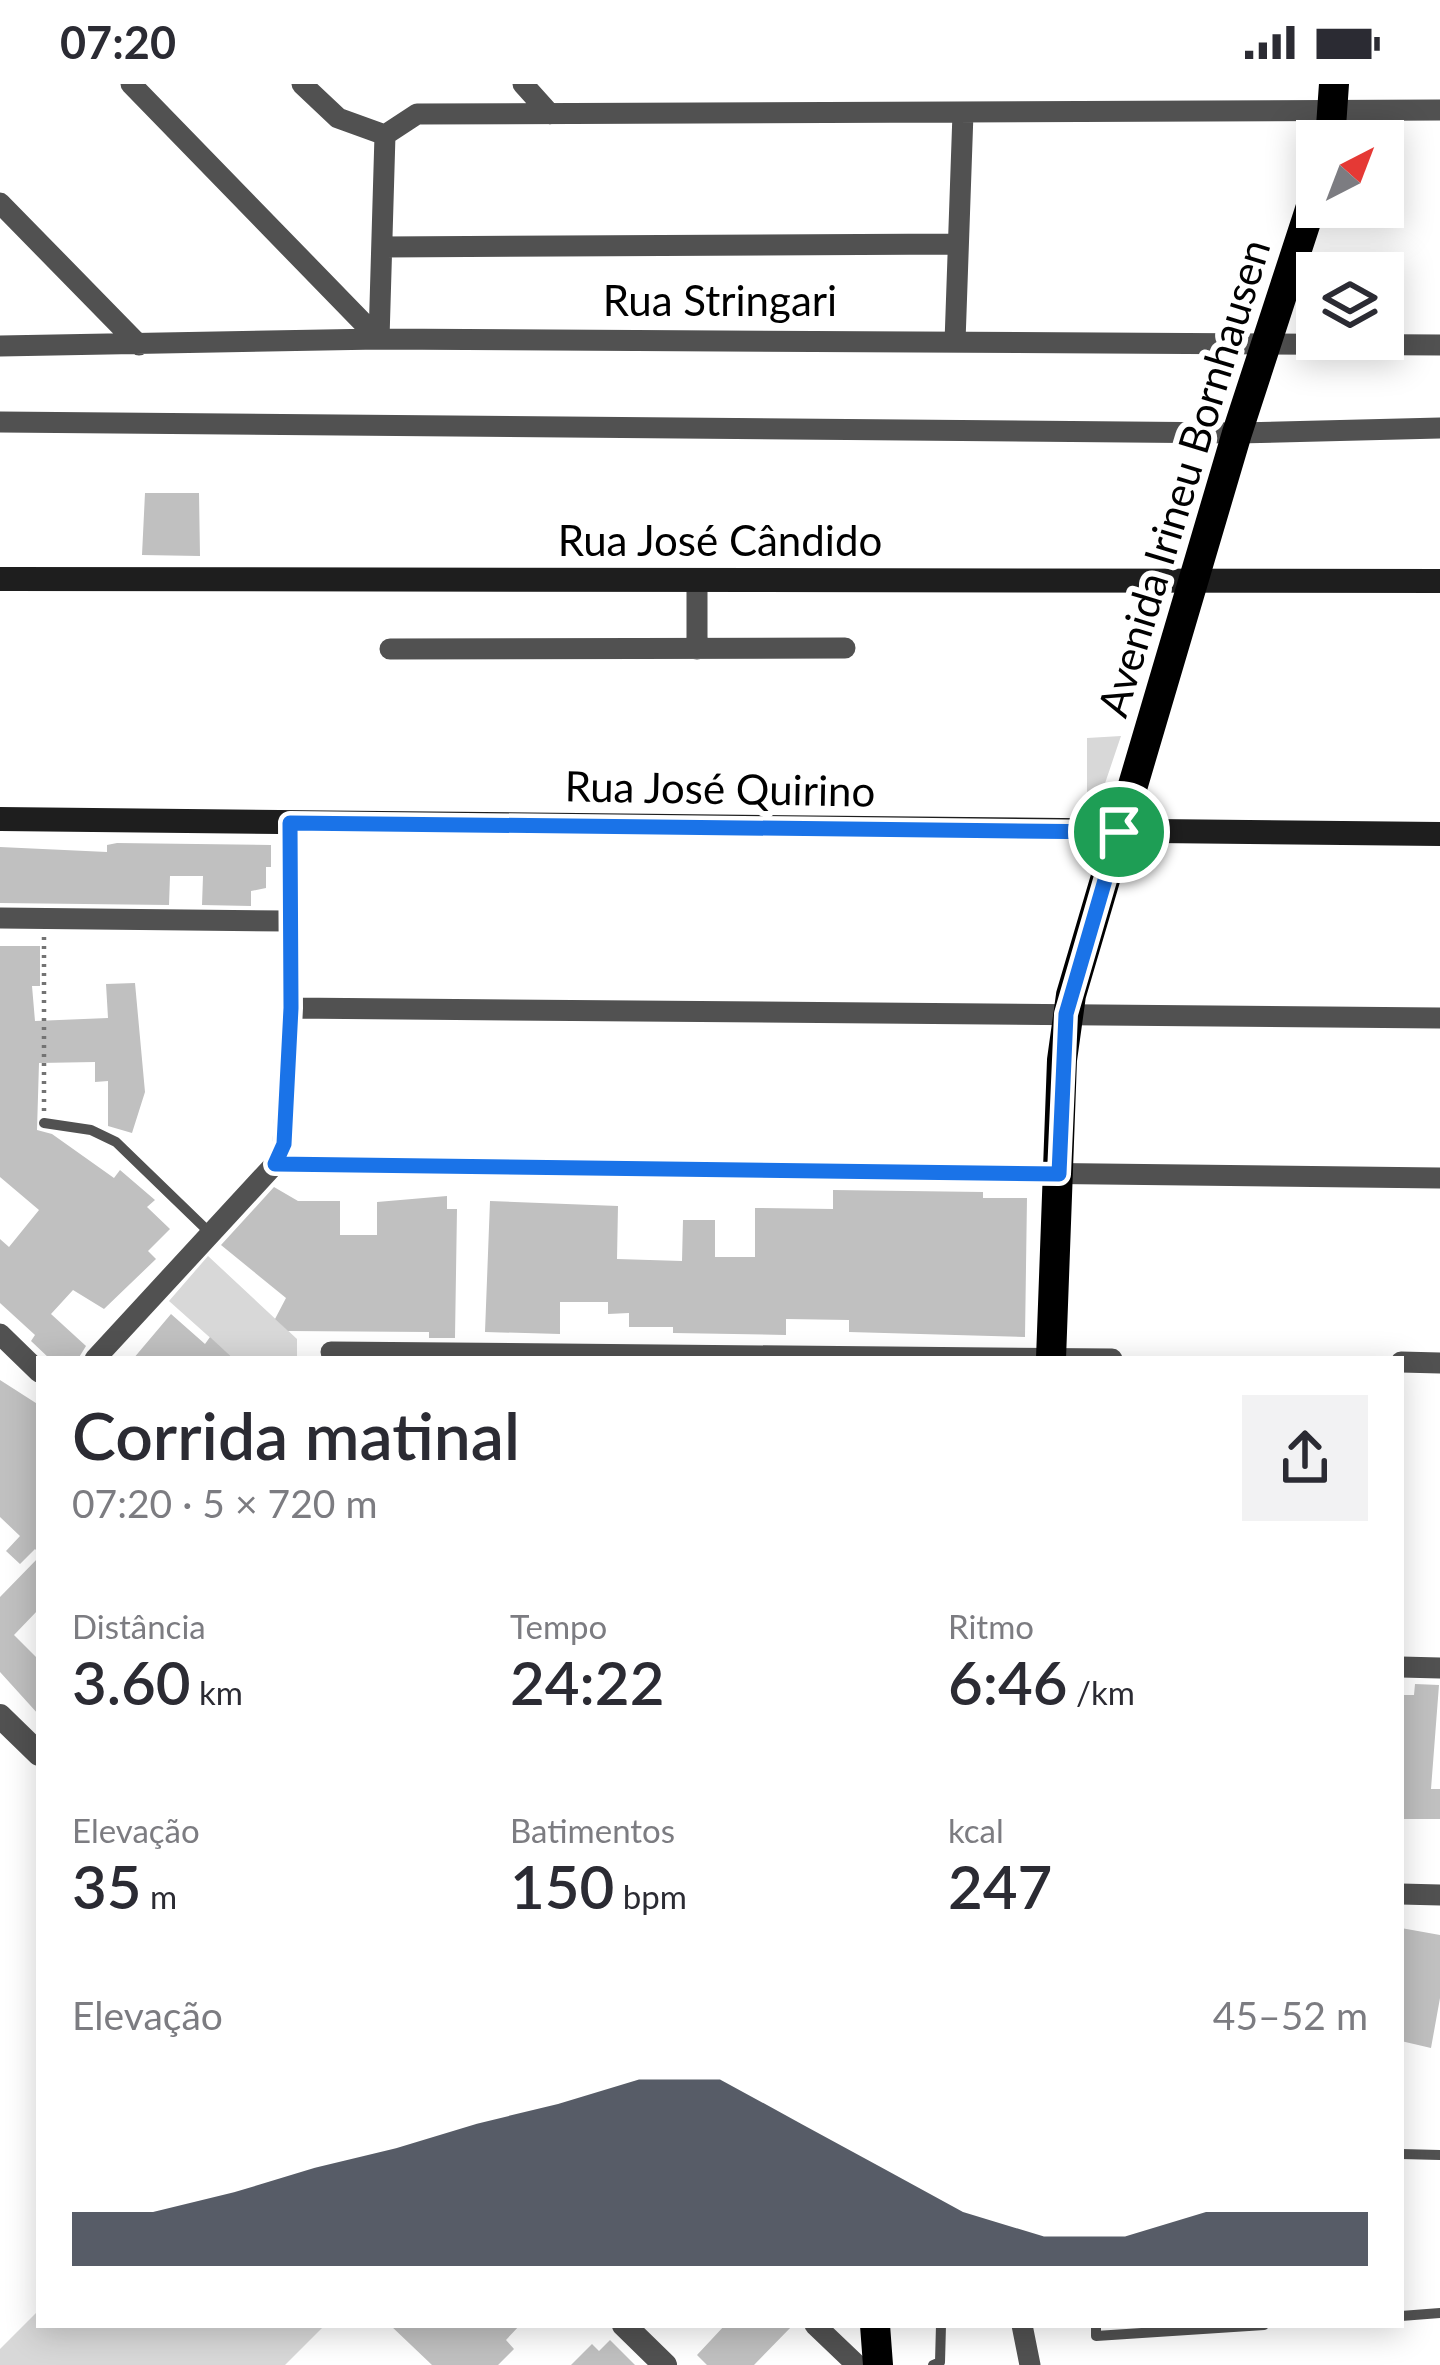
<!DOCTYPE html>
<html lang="pt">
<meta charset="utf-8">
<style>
body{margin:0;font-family:Lato,sans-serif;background:#f2f2f3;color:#2b2b33;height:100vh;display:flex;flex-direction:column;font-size:45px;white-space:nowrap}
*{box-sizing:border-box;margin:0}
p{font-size:39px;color:#7c7c81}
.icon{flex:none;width:66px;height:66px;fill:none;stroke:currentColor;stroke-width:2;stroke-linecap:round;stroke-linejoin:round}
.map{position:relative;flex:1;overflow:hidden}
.panel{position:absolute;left:36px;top:1272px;width:1368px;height:972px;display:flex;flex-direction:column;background:#fff;border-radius:0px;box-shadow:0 6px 30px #0003}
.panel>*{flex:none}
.needle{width:78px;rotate:42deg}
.controls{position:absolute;left:1296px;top:36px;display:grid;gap:24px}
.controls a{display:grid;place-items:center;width:108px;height:108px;border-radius:0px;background:#fff;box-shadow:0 6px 30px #0003;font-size:60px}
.pin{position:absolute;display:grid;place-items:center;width:102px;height:102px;color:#fff;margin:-51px;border:6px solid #fff;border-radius:50%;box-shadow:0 3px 12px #0007}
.round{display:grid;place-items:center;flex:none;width:126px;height:126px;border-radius:0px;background:#f2f2f3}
.headline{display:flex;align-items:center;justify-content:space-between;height:204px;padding:0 36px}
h1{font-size:66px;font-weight:600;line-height:90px}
.figures{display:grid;grid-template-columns:repeat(3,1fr);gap:18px;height:204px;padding:12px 36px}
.figures div{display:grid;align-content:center}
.figures b{font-size:60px;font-weight:600}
.figures small{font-size:33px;font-weight:400}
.figures p{font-size:33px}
.chart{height:336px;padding:24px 36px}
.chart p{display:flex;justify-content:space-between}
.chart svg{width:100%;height:216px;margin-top:12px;fill:#111827;opacity:.7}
.status{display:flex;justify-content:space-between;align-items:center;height:84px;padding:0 60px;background:#fff;direction:ltr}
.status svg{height:33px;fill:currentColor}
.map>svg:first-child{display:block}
.green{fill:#d8d8d8}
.building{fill:#c0c0c0}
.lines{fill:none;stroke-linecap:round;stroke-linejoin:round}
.path{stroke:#737373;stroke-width:4.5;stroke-dasharray:3 6;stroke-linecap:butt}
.service{stroke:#515151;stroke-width:10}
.minor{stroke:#515151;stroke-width:21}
.tertiary{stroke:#515151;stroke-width:24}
.secondary{stroke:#1e1e1e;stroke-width:24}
.primary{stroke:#000;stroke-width:30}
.route-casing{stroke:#fff;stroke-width:24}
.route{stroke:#1a73e8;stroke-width:15}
.labels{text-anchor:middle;stroke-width:12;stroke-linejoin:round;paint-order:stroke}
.street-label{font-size:42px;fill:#000;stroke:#fff}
</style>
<div class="status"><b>07:20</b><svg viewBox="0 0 49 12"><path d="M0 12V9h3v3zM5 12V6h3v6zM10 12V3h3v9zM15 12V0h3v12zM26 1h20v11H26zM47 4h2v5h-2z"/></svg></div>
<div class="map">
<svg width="1440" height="2281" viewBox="0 0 1440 2281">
<rect width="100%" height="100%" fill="#fff"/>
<path class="green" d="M1121 652 1095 729H1087V654Z
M208 1172 297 1255V1275H234L169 1217Z
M39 2226V2241H325L285 2281H0V2265Z"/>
<path class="building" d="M145 409H199L200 472 142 471Z
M117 759 271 761V783H266V804L251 807V822L202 821 203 792H170L169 821 0 819V763L107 768V761Z
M0 862H40V902H32L35 937 108 934 106 900 135 899 145 1008 132 1049 108 1042V997L95 998V978L39 979 37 1046 52 1050 114 1094 120 1086 155 1116 147 1123 170 1145 148 1167 156 1175 104 1225 73 1206 51 1230 86 1262 78 1275H50L31 1257 35 1251 0 1219V1155L9 1163 39 1126 0 1093Z
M274 1103 298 1117H340V1151H377V1118L447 1112V1125H457L455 1254H429V1248L288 1247 275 1235 286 1214 221 1161Z
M833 1106 983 1108V1114H1027L1025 1253 849 1248V1236L786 1235V1251L673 1249V1243H629V1229L608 1230V1218H560V1250L485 1248 490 1117 618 1122 617 1175 682 1177 683 1136H715V1173H755V1124L833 1125Z
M171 1230 205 1260 210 1253 234 1275H133Z
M0 1296 39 1321V1469L35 1465 20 1480 6 1467 20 1452 0 1433Z
M39 1473V1525L14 1551 39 1576V1631L0 1588V1513Z
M1415 1600 1439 1601 1431 1705H1440V1735H1401V1611H1414Z
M1401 1844 1440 1851V1914L1431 1964 1401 1957Z
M390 2241H520L506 2256 514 2265 498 2281H432Z
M725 2241H793L754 2281H707L697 2271Z
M610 2256 635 2281H571L592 2260 599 2267Z"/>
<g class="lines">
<path class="path" d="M44 853V1027"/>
<path class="service" d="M44 1039 91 1046 116 1058 209 1148
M1401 2070 1440 2071
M1401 2232 1440 2229
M1096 2241V2252L1264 2241
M933 2281 940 2278 941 2241"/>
<path class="minor" d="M131 0 379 255
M302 0 338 34 385 51
M523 0 550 30
M385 51 417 30 1440 26
M0 119 139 261
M383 163 958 160
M379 255 385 51
M955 258 963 29
M0 262 379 255 1440 261
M0 338 1237 349 1440 344
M697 496V565
M390 565 845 564
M0 834 288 837
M291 924 1440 934
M275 1080 1440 1094
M0 1250 39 1288
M331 1268 1112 1275
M95 1275 275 1080 283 1060 291 924 290 739
M1401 1278 1440 1279
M1401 1583 1440 1584
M1401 1810 1440 1811
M815 2241 857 2281
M1022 2241 1030 2281"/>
<path class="tertiary" d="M0 1632 39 1670
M624 2241 665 2281"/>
<path class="secondary" d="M0 495 1440 497
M0 735 1440 750"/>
<path class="primary" d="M1330 57 1334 0
M1051 1275 1062 976 1071 911 1237 349 1317 104
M875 2241 878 2281"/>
</g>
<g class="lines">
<g class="route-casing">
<path id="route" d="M290 739 1119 748 1066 930 1059 1090 275 1080 284 1060 291 924Z"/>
</g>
<use href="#route" class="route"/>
</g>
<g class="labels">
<g class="street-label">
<text x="720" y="232">Rua Stringari</text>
<text transform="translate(1184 394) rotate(-73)" y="15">Avenida Irineu Bornhausen</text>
<text x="720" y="472">Rua José Cândido</text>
<text transform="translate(720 705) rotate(1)" y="15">Rua José Quirino</text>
</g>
</g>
</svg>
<div class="controls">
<a><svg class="needle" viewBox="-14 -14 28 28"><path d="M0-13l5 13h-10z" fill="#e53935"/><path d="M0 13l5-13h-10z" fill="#7c7c81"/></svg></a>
<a><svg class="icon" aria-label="layers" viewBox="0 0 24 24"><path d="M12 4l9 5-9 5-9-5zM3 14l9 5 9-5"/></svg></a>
</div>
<div class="pin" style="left:1119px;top:748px;background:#1e9e55"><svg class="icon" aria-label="arrive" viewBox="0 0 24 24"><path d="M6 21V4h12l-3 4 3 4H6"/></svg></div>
<section class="panel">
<div class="headline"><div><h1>Corrida matinal</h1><p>07:20 · 5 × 720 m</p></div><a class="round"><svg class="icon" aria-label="share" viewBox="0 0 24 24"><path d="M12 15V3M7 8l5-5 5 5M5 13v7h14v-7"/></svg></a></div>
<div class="figures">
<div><p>Distância</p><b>3.60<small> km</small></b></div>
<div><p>Tempo</p><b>24:22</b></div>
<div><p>Ritmo</p><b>6:46<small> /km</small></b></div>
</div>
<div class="figures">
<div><p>Elevação</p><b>35<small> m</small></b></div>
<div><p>Batimentos</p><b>150<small> bpm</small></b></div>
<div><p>kcal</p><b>247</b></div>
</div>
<div class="chart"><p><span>Elevação</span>45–52 m</p>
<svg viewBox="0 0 160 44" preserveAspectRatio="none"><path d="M0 44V33L10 33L20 29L30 24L40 20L50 15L60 11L70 6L80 6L90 15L100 24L110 33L120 38L130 38L140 33L150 33L160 33V44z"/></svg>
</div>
</section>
</div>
